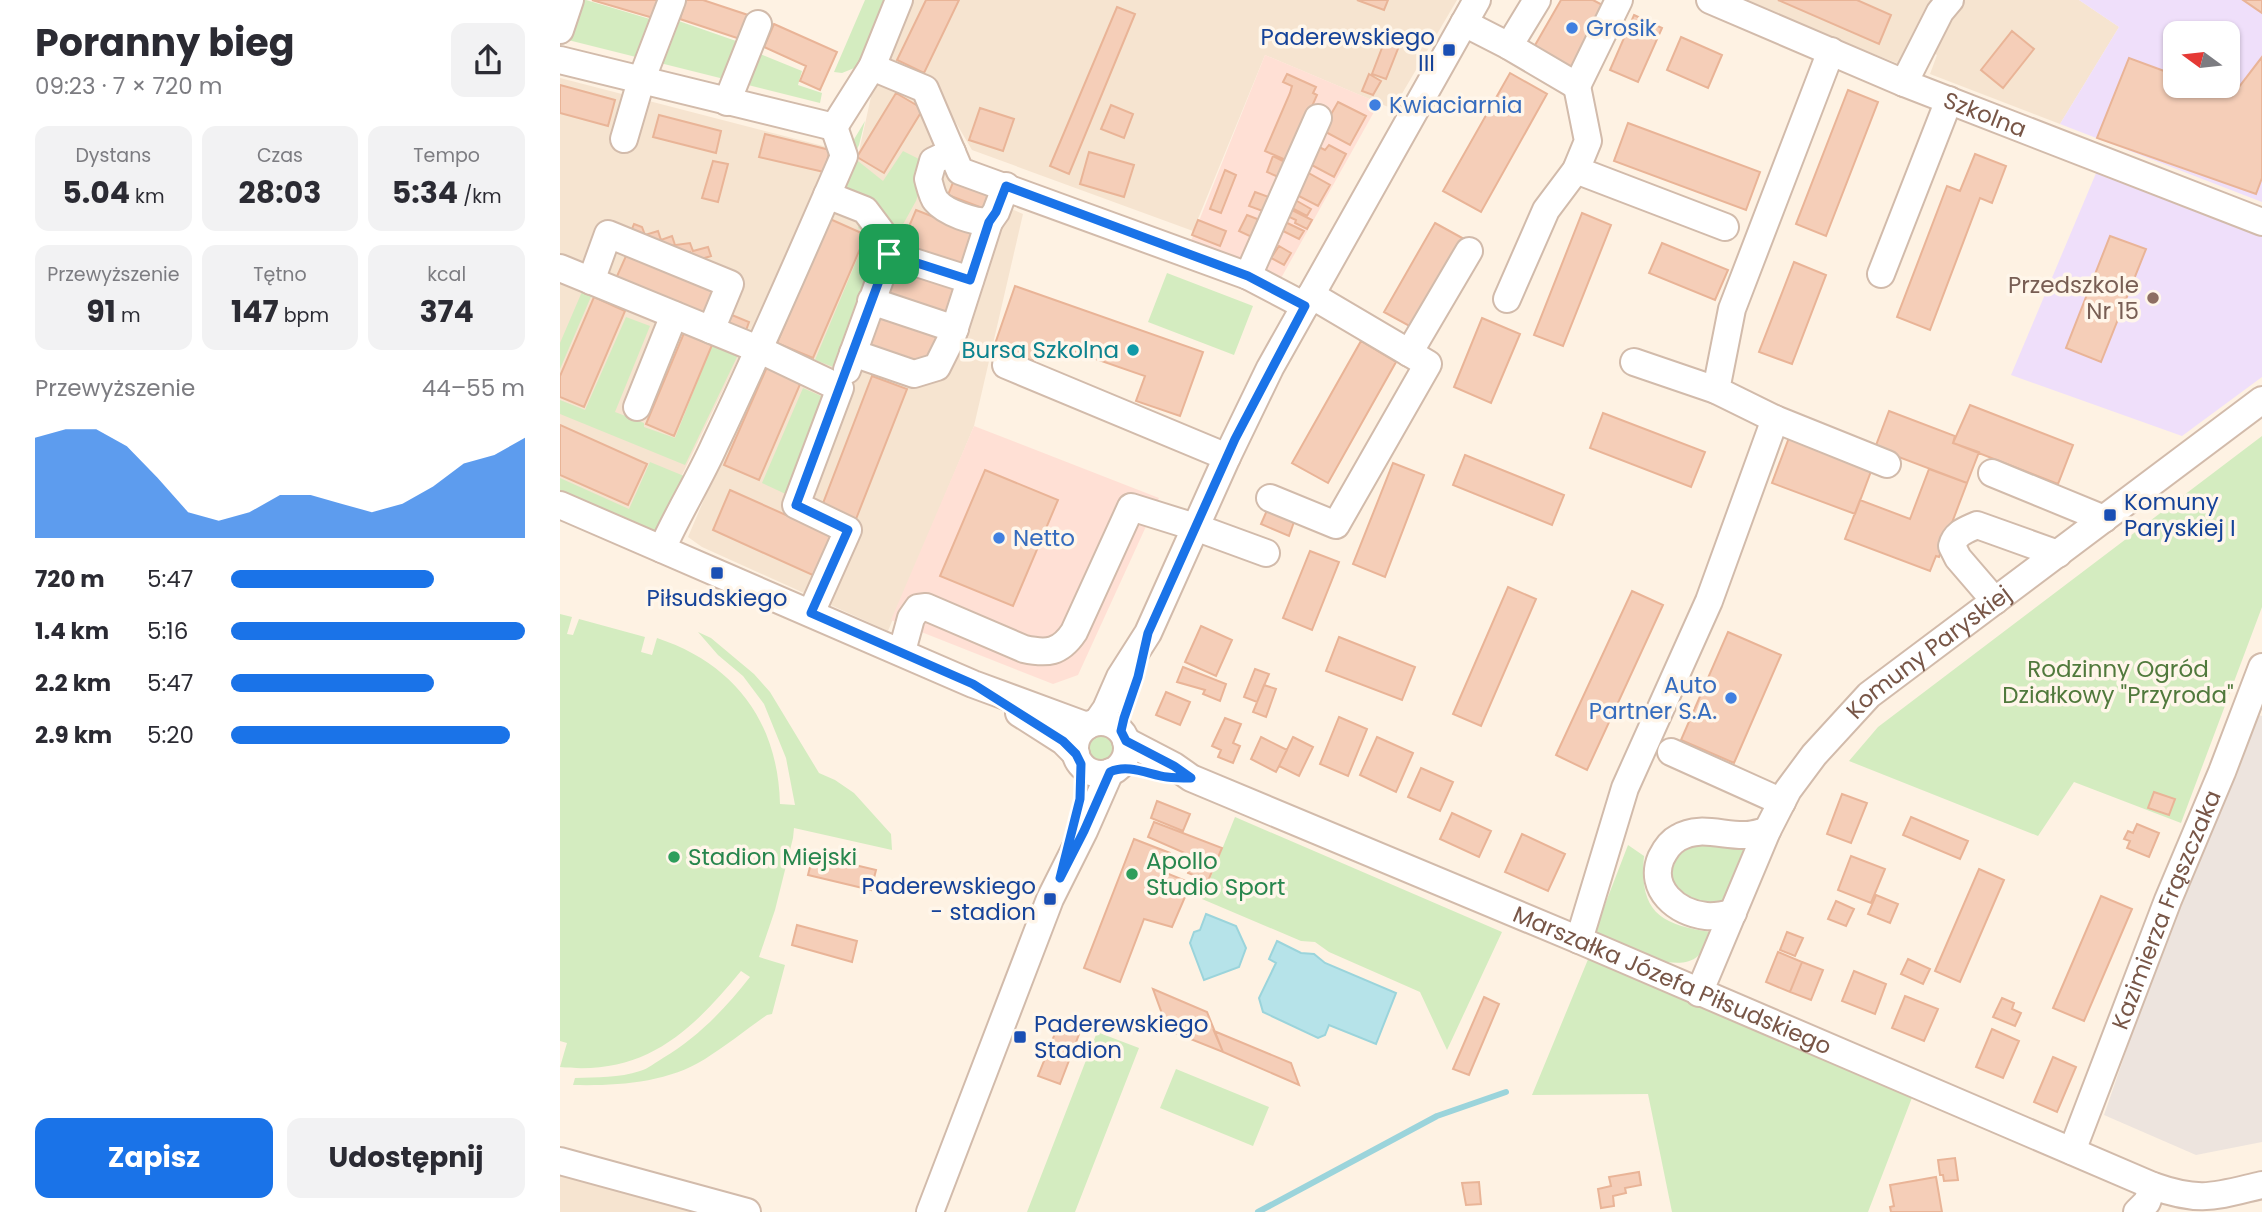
<!DOCTYPE html>
<html lang="pl">
<meta charset="utf-8">
<style>
body{margin:0;font-family:Poppins,sans-serif;background:#f2f2f3;color:#2b2b33;height:100vh;display:flex;flex-direction:column;font-size:26px;white-space:nowrap}
*{box-sizing:border-box;margin:0}
p{font-size:23px;color:#7c7c81}
.icon{flex:none;width:38px;height:38px;fill:none;stroke:currentColor;stroke-width:2;stroke-linecap:round;stroke-linejoin:round}
.map{position:relative;flex:1;overflow:hidden}
.sheet{display:flex;flex-direction:column;background:#fff;width:560px}
.sheet>*{flex:none}
.needle{width:46px;rotate:285deg}
.controls{position:absolute;left:1603px;top:21px;display:grid;gap:14px}
.controls a{display:grid;place-items:center;width:77px;height:77px;border-radius:14px;background:#fff;box-shadow:0 2px 5px #0004;font-size:35px}
.pin{position:absolute;display:grid;place-items:center;width:60px;height:60px;color:#fff;margin:-30px;border-radius:14px;box-shadow:0 4px 10px #0006}
.round{display:grid;place-items:center;flex:none;width:74px;height:74px;border-radius:14px;background:#f2f2f3}
.head{display:flex;align-items:center;justify-content:space-between;height:119px;padding:0 35px}
h1{font-size:38px;font-weight:700;line-height:52px}
.metrics{display:grid;grid-template-columns:repeat(3,1fr);gap:10px;height:119px;padding:7px 35px}
.metrics div{display:grid;align-content:center;border-radius:14px;background:#f2f2f3;text-align:center}
.metrics b{font-size:30px;font-weight:700}
.metrics small{font-size:19px;font-weight:400}
.metrics p{font-size:19px}
.chart{height:196px;padding:14px 35px}
.chart p{display:flex;justify-content:space-between}
.chart svg{width:100%;height:126px;margin-top:7px;fill:#1a73e8;opacity:.7}
.action{display:flex;gap:14px;margin-top:auto;padding:14px 35px}
.action a{flex:1;height:80px;border-radius:14px;background:#1a73e8;color:#fff;font-size:28px;font-weight:700;line-height:80px;text-align:center}
.action a+a{background:#f2f2f3;color:#2b2b33}
ul{padding:0 35px;list-style:none;font-size:23px}
li{display:grid;grid-template-columns:112px 84px 1fr;align-items:center;height:52px}
li i{height:18px;border-radius:9px;background:#1a73e8}
main{display:flex;flex:1;min-height:0}
.map>svg:first-child{display:block}
.residential{fill:#f6e4d0}
.commercial{fill:#ffe0d5}
.industrial{fill:#ede4de}
.education{fill:#efdffa;fill-rule:evenodd}
.green{fill:#d4ecc0}
.water{fill:#b6e3e9;stroke:#9bd4db;stroke-width:2}
.lines{fill:none;stroke-linecap:round;stroke-linejoin:round}
.stream{stroke:#9bd4db;stroke-width:6}
.building{fill:#f5ceb8;stroke:#e9b497;stroke-width:2}
.minor-casing{stroke:#d2bbab;stroke-width:30}
.minor{stroke:#fff;stroke-width:26}
.route-casing{stroke:#fff;stroke-width:14}
.route{stroke:#1a73e8;stroke-width:9}
.shop-dot{fill:#3f7fe0;stroke:#fff6ea;stroke-width:2.5}
.transit-dot{fill:#1a4fb4;stroke:#fff6ea;stroke-width:2.5}
.education-dot{fill:#8d6e63;stroke:#fff6ea;stroke-width:2.5}
.culture-dot{fill:#0f9aa8;stroke:#fff6ea;stroke-width:2.5}
.leisure-dot{fill:#2e9e5b;stroke:#fff6ea;stroke-width:2.5}
.labels{text-anchor:middle;stroke-width:7;stroke-linejoin:round;paint-order:stroke}
.shop-label{font-size:23px;fill:#366cbe;stroke:#fff6ea;text-anchor:start}
.transit-label{font-size:23px;fill:#164399;stroke:#fff6ea;text-anchor:end}
.street-label{font-size:23px;fill:#785647;stroke:#fff6ea}
.education-label{font-size:23px;fill:#785e54;stroke:#fff6ea;text-anchor:end}
.culture-label{font-size:23px;fill:#0d838f;stroke:#fff6ea;text-anchor:end}
.park-label{font-size:23px;fill:#50793c;stroke:#fff6ea}
.leisure-label{font-size:23px;fill:#27864d;stroke:#fff6ea;text-anchor:start}
</style>
<main>
<section class="sheet">
<div class="head"><div><h1>Poranny bieg</h1><p>09:23 · 7 × 720 m</p></div><a class="round"><svg class="icon" aria-label="share" viewBox="0 0 24 24"><path d="M12 15V3M7 8l5-5 5 5M5 13v7h14v-7"/></svg></a></div>
<div class="metrics">
<div><p>Dystans</p><b>5.04<small> km</small></b></div>
<div><p>Czas</p><b>28:03</b></div>
<div><p>Tempo</p><b>5:34<small> /km</small></b></div>
</div>
<div class="metrics">
<div><p>Przewyższenie</p><b>91<small> m</small></b></div>
<div><p>Tętno</p><b>147<small> bpm</small></b></div>
<div><p>kcal</p><b>374</b></div>
</div>
<div class="chart"><p><span>Przewyższenie</span>44–55 m</p>
<svg viewBox="0 0 160 44" preserveAspectRatio="none"><path d="M0 44V9L10 6L20 6L30 12L40 23L50 35L60 38L70 35L80 29L90 29L100 32L110 35L120 32L130 26L140 18L150 15L160 9V44z"/></svg>
</div>
<ul>
<li><b>720 m</b>5:47<i style="width:69%"></i></li>
<li><b>1.4 km</b>5:16<i style="width:100%"></i></li>
<li><b>2.2 km</b>5:47<i style="width:69%"></i></li>
<li><b>2.9 km</b>5:20<i style="width:95%"></i></li>
</ul>
<div class="action"><a>Zapisz</a><a>Udostępnij</a></div>
</section>
<div class="map">
<svg width="1702" height="1212" viewBox="0 0 1702 1212">
<rect width="100%" height="100%" fill="#fef2e3"/>
<path class="residential" d="M350 0H897L833 109 705 55 633 231 412 150 372 82 325 63Z
M1178 0H1372L1339 64Z
M1401 0H1519L1559 27 1500 124 1370 74 1377 55 1370 51Z
M316 74 359 93 393 184 463 214 414 426 328 631 142 547 128 537 212 340 296 165Z
M0 78 279 150 94 533 0 492Z
M0 1173 139 1212H0Z"/>
<path class="commercial" d="M705 55 819 103 720 280 631 241Z
M414 426 599 498 518 675 493 684 331 620Z"/>
<path class="industrial" d="M1698 715 1702 716V1142L1636 1155 1544 1115 1609 927Z"/>
<path class="education" d="M1519 0H1702V202L1500 124 1559 27ZM1615 33H1668V86H1615Z
M1542 159 1702 222V377L1622 436 1451 375Z"/>
<path class="green" d="M0 0H26L110 25 113 19 199 49 198 53 242 71 238 85 262 93 260 103 0 38Z
M305 0H333L309 62 282 73 274 72Z
M305 121 299 145 293 157 323 181 343 151 361 160 355 183 361 185 356 201 341 228 330 229 274 188 290 146Z
M303 214 328 248 281 370 255 360 308 233 298 228Z
M607 273 693 306 674 355 588 322Z
M24 287 33 292 0 369V343Z
M66 317 90 326 55 412 84 423V427L115 438 152 345 178 355 125 465 0 414V400L25 410Z
M243 388 270 400 232 497 202 483Z
M1702 436V607L1621 823 1514 782 1478 836 1289 761 1318 727Z
M90 462 124 476 97 536 0 492V478L69 509Z
M0 614 12 617 7 634 13 635 19 619 85 637 81 652 92 655 97 638C175 664 218 722 220 804L235 805 226 758 204 704 183 676 158 655 138 632 151 638 194 674 210 692 259 773 275 780 294 793 331 834 332 850 234 828 233 838 215 910 199 957 225 965 212 1014 207 1015C187 1029 166 1046 145 1059 107 1083 57 1086 13 1085L15 1078C37 1077 59 1078 80 1071 88 1069 96 1062 103 1058 138 1037 165 1009 190 977L181 971C131 1032 85 1076 0 1067L7 1043 0 1041Z
M527 748a15 15 0 1 1 30 0a15 15 0 1 1-30 0Z
M675 817 942 932 887 1050 860 992 769 952 755 942 741 941 642 899Z
M1153 842 1182 848 1188 856C1183 866 1174 891 1167 897 1147 914 1127 899 1111 886 1111 855 1123 847 1153 842Z
M1068 845 1084 856C1079 911 1099 925 1151 932 1147 939 1144 951 1138 956 1114 977 1060 944 1034 933Z
M1029 957 1353 1095 1308 1212H1112L1088 1094 972 1095Z
M537 1032 579 1048 515 1212H467Z
M616 1069 709 1107 693 1146 600 1108Z"/>
<path class="water" d="M646 914 676 926 686 948 679 967 644 980 630 943 634 932 640 930Z
M717 941 741 953 754 954 765 963 836 993 816 1044 769 1025 765 1035 758 1038 703 1012 699 998 716 963 709 959Z"/>
<g class="lines">
<path class="stream" d="M698 1212 877 1116 946 1092"/>
</g>
<path class="building" d="M32 0H106L100 20Z
M126 0H143L191 16 183 40 120 19Z
M366 0H399L364 73 337 60Z
M797 0H828L824 10Z
M1001 0H1033L1050 9 1015 71 974 47Z
M1218 0H1297L1331 15 1319 44Z
M1683 0H1702V13Z
M557 7 575 14 509 174 490 166Z
M1074 15 1102 28 1078 82 1050 70Z
M214 24 277 52 260 90 240 81 246 66 204 47Z
M1452 31 1474 49 1443 88 1421 70Z
M1121 37 1162 55 1148 88 1107 70Z
M825 40 839 46 826 79 812 74Z
M1702 57V178L1696 194 1537 138 1569 58 1615 75V86H1645L1672 96Z
M950 73 987 94 921 212 883 191Z
M727 74 756 87 753 93 757 95 728 161 705 151 730 93 732 86 723 82Z
M809 74 821 81 813 95 802 91Z
M0 85 55 100 48 126 0 113Z
M1288 90 1318 102 1266 236 1236 224Z
M336 93 363 109 324 173 297 157Z
M778 102 806 116 790 145 762 130Z
M551 105 573 114 564 138 541 129Z
M420 108 454 119 443 151 409 140Z
M99 115 161 131 156 153 93 137Z
M1068 123 1200 172 1186 210 1054 161Z
M205 134 270 150 264 172 199 157Z
M753 144 765 150 769 145 786 154 774 177 746 162Z
M529 152 574 165 564 197 520 184Z
M1415 154 1446 166 1432 203 1420 198 1370 330 1337 317 1387 186 1400 191Z
M713 156 729 164 723 179 707 172Z
M153 161 168 164 158 202 142 198Z
M665 170 676 175 661 213 650 209Z
M745 171 770 185 758 206 733 193Z
M394 180 431 194 425 209 388 195Z
M695 192 714 199 708 213 689 206Z
M730 197 751 209 747 216 726 205Z
M726 207 752 220 747 229 735 223 736 220 723 214Z
M356 210 420 235 407 269 342 243Z
M1022 213 1051 225 1003 346 974 335Z
M687 215 705 222 696 239 679 231Z
M270 219 306 235 253 358 217 343Z
M638 220 666 231 660 246 632 235Z
M721 220 744 231 739 239 717 228Z
M875 223 904 239 853 328 824 312Z
M74 224 82 227 85 235 98 231 101 240 112 236 115 245 100 250 66 231 72 229Z
M1550 236 1586 249 1541 362 1506 348Z
M130 243 133 251 148 247 151 256 132 262 130 252 117 256 115 245Z
M1102 243 1168 270 1155 300 1089 273Z
M719 246 731 253 724 265 711 258Z
M70 247 165 289 148 325 54 283Z
M1234 262 1266 275 1232 364 1199 352Z
M334 263 403 287 392 318 323 294Z
M455 286 643 352 620 416 576 401 585 376 481 340 473 361 434 347Z
M34 297 65 311 24 407 0 397V376Z
M315 311 382 335 371 368 303 344Z
M167 313 189 322 184 336 162 327Z
M922 318 960 334 931 403 894 387Z
M124 333 152 345 114 436 86 424Z
M801 341 836 362 768 483 732 463Z
M207 367 241 382 199 480 164 465Z
M312 376 347 389 296 519 262 506Z
M1410 405 1513 445 1498 484 1393 443Z
M1329 411 1395 436 1393 443 1419 452 1407 483 1315 448Z
M1043 413 1145 452 1131 487 1030 448Z
M0 425 87 464 68 505 0 475Z
M1230 435 1313 466 1295 514 1212 483Z
M905 455 1004 495 992 525 893 485Z
M833 463 864 475 825 577 793 564Z
M1369 469 1407 483 1379 557 1376 556 1370 571 1285 539 1300 500 1350 519Z
M425 470 498 500 453 606 380 576Z
M170 490 275 537 257 577 153 530Z
M708 508 735 519 729 536 701 524Z
M750 551 779 562 752 630 723 618Z
M948 587 976 599 921 726 893 714Z
M1072 591 1103 605 1027 770 996 755Z
M641 626 672 640 656 676 625 662Z
M1168 632 1221 655 1174 763 1121 740Z
M779 637 855 667 842 700 766 671Z
M623 667 666 684 660 701 643 694 645 690 617 682Z
M695 669 709 674 697 702 684 697Z
M704 685 716 689 706 717 693 712Z
M606 692 630 702 620 725 596 715Z
M779 717 807 729 788 776 760 764Z
M665 718 681 724 673 743 680 746 673 763 658 757 661 750 652 746Z
M701 737 727 750 716 772 691 759Z
M733 737 753 747 739 776 719 766Z
M817 737 853 753 836 792 800 775Z
M861 768 893 782 880 811 848 797Z
M1594 792 1615 799 1609 815 1588 808Z
M1282 794 1307 803 1291 843 1267 834Z
M597 801 630 814 623 831 591 818Z
M892 813 931 831 919 857 880 839Z
M1351 817 1408 841 1400 859 1343 835Z
M594 822 662 848 648 881 628 873 634 857 588 837Z
M1577 824 1599 833 1589 857 1567 848 1570 841 1564 839 1568 831 1573 833Z
M962 834 1005 854 988 891 945 872Z
M574 839 610 853 606 873 631 883 612 927 584 919 560 982 524 968Z
M253 855 316 870 311 890 248 875Z
M1291 856 1325 869 1311 903 1278 890Z
M1419 869 1444 880 1400 982 1375 971Z
M1316 895 1338 904 1330 923 1308 914Z
M1541 896 1572 909 1524 1021 1493 1008Z
M1276 901 1294 909 1286 926 1268 919Z
M237 925 297 941 292 962 232 945Z
M1227 932 1243 938 1235 956 1220 950Z
M1218 952 1242 962 1230 992 1206 982Z
M1348 959 1370 969 1363 984 1341 974Z
M1242 962 1263 970 1251 1000 1230 992Z
M1294 971 1326 984 1315 1014 1282 1001Z
M593 989 647 1012 663 1052 608 1030Z
M1345 996 1378 1009 1364 1041 1332 1028Z
M924 997 939 1004 909 1075 893 1069Z
M1442 998 1454 1003 1452 1009 1461 1013 1455 1026 1433 1017Z
M500 1021 521 1029 500 1084 478 1076Z
M1432 1029 1459 1041 1443 1078 1416 1067Z
M654 1031 731 1063 739 1085 663 1052Z
M1493 1057 1516 1067 1497 1112 1474 1102Z
M1395 1158 1398 1180 1384 1181 1383 1175H1380L1378 1160Z
M1079 1172 1081 1185 1065 1188 1066 1193 1053 1196 1054 1206 1041 1208 1038 1189 1051 1186 1049 1177Z
M1376 1177 1382 1212H1331L1330 1207 1334 1206 1330 1185Z
M919 1182 921 1204 906 1205 902 1183Z"/>
<g class="lines">
<g class="minor-casing">
<g id="minor">
<path id="s1" d="M1150 0 1344 83 1702 222"/>
<path d="M904 23 949 46 977 0"/>
<path d="M0 30 10 0"/>
<path d="M949 46 1017 86 1059 0"/>
<path d="M1271 51 1172 309 1156 390 1215 419 1327 464"/>
<path d="M0 60 274 127 312 67 339 0"/>
<path d="M312 67 365 89 400 171 688 276 745 306"/>
<path d="M1344 83 1380 12 1390 0"/>
<path d="M167 102 198 24"/>
<path d="M64 139 81 81 112 0"/>
<path d="M392 152 373 161 368 179C370 186 372 196 376 201 386 213 414 222 429 222L436 212 446 186"/>
<path d="M1016 170 1165 227"/>
<path d="M267 195 305 210 332 246 287 370"/>
<path d="M329 254 410 280"/>
<path d="M0 268 200 350 280 388 236 505 288 530 251 613"/>
<path d="M1321 274 1389 100"/>
<path d="M688 276 758 118"/>
<path d="M31 281 48 234 170 284 151 330"/>
<path d="M947 299 986 210 1016 170 1028 141 1017 86"/>
<path d="M311 301 395 329"/>
<path d="M293 353 354 374 377 367 392 337 429 222"/>
<path d="M849 353 909 251"/>
<path d="M1074 362 1156 390"/>
<path d="M446 365 667 457"/>
<path d="M77 407 114 315"/>
<path d="M1432 473 1544 519"/>
<path d="M710 498 776 525 868 364 751 295"/>
<path d="M0 505 413 684 527 726"/>
<path d="M102 549C118 513 139 480 155 444 200 349 242 253 284 156L274 127"/>
<path d="M1435 601 1398 558 1392 546C1395 533 1406 530 1417 525L1498 554"/>
<path d="M342 651 351 618 358 608 366 607 464 649C487 654 500 653 514 632L571 507 635 527 706 553"/>
<path d="M459 713 503 741 516 754"/>
<path d="M537 722 546 709 560 677 588 633 667 457 710 368 917 0"/>
<circle cx="541" cy="748" r="26"/>
<path id="s2" d="M566 741 614 766 631 778 1019 940 1593 1186C1641 1203 1655 1196 1702 1185"/>
<path d="M1111 752 1222 802"/>
<path d="M1173 913C1164 915 1155 917 1146 916 1117 913 1088 889 1101 858 1105 850 1110 842 1118 838 1139 825 1163 836 1186 835 1193 835 1201 832 1207 831"/>
<path d="M1019 940 1065 788 1149 601 1215 419"/>
<path id="s3" d="M1139 993 1207 831 1228 790 1254 755 1309 695 1702 400"/>
<path id="s4" d="M1512 1151 1608 900 1662 772 1702 667"/>
<path d="M0 1161 187 1212"/>
<path d="M370 1212 490 899 524 831 550 772"/>
<path d="M1577 1212 1587 1202 1593 1186"/>
</g>
</g>
<use href="#minor" class="minor"/>
</g>
<g class="lines">
<g class="route-casing">
<path id="route" d="M446 186 688 276 745 306 675 439 588 633 578 677 564 718 561 731 566 741 614 766 631 778C623 778 615 778 607 777 590 775 568 763 550 772L524 831 500 878 520 799 521 764 516 754 503 741 413 684 251 613 288 530 236 505 329 254 410 280 429 222 436 212Z"/>
</g>
<use href="#route" class="route"/>
</g>
<g class="shop-dot">
<circle cx="1012" cy="28" r="7"/>
<circle cx="815" cy="105" r="7"/>
<circle cx="439" cy="538" r="7"/>
<circle cx="1171" cy="698" r="7"/>
</g>
<g class="transit-dot">
<rect x="882" y="43" width="14" height="14" rx="3.5"/>
<rect x="1543" y="508" width="14" height="14" rx="3.5"/>
<rect x="150" y="566" width="14" height="14" rx="3.5"/>
<rect x="483" y="892" width="14" height="14" rx="3.5"/>
<rect x="453" y="1030" width="14" height="14" rx="3.5"/>
</g>
<circle class="education-dot" cx="1593" cy="298" r="7"/>
<circle class="culture-dot" cx="573" cy="350" r="7"/>
<g class="leisure-dot">
<circle cx="114" cy="857" r="7"/>
<circle cx="572" cy="874" r="7"/>
</g>
<g class="labels">
<g class="shop-label">
<text x="1026" y="36">Grosik</text>
<text x="829" y="113">Kwiaciarnia</text>
<text x="453" y="546">Netto</text>
<text x="1157" y="693" text-anchor="end">Auto<tspan x="1157" dy="26">Partner S.A.</tspan></text>
</g>
<g class="transit-label">
<text x="875" y="45">Paderewskiego<tspan x="875" dy="26">III</tspan></text>
<text x="1564" y="510" text-anchor="start">Komuny<tspan x="1564" dy="26">Paryskiej I</tspan></text>
<text x="157" y="606" text-anchor="middle">Piłsudskiego</text>
<text x="476" y="894">Paderewskiego<tspan x="476" dy="26">- stadion</tspan></text>
<text x="474" y="1032" text-anchor="start">Paderewskiego<tspan x="474" dy="26">Stadion</tspan></text>
</g>
<g class="street-label">
<text dy="8" stroke="none"><textPath href="#s1" startOffset="298">Szkolna</textPath></text>
<text dy="8" stroke="none"><textPath href="#s3" startOffset="420">Komuny Paryskiej</textPath></text>
<text dy="8" stroke="none"><textPath href="#s4" startOffset="259">Kazimierza Frąszczaka</textPath></text>
<text dy="8" stroke="none"><textPath href="#s2" startOffset="597">Marszałka Józefa Piłsudskiego</textPath></text>
</g>
<g class="education-label">
<text x="1579" y="293">Przedszkole<tspan x="1579" dy="26">Nr 15</tspan></text>
</g>
<g class="culture-label">
<text x="559" y="358">Bursa Szkolna</text>
</g>
<g class="park-label">
<text x="1558" y="677">Rodzinny Ogród<tspan x="1558" dy="26">Działkowy "Przyroda"</tspan></text>
</g>
<g class="leisure-label">
<text x="128" y="865">Stadion Miejski</text>
<text x="586" y="869">Apollo<tspan x="586" dy="26">Studio Sport</tspan></text>
</g>
</g>
</svg>
<div class="controls">
<a><svg class="needle" viewBox="-14 -14 28 28"><path d="M0-13l5 13h-10z" fill="#e53935"/><path d="M0 13l5-13h-10z" fill="#7c7c81"/></svg></a>
</div>
<div class="pin" style="left:329px;top:254px;background:#1e9e55"><svg class="icon" aria-label="arrive" viewBox="0 0 24 24"><path d="M6 21V4h12l-3 4 3 4H6"/></svg></div>
</div>
</main>
